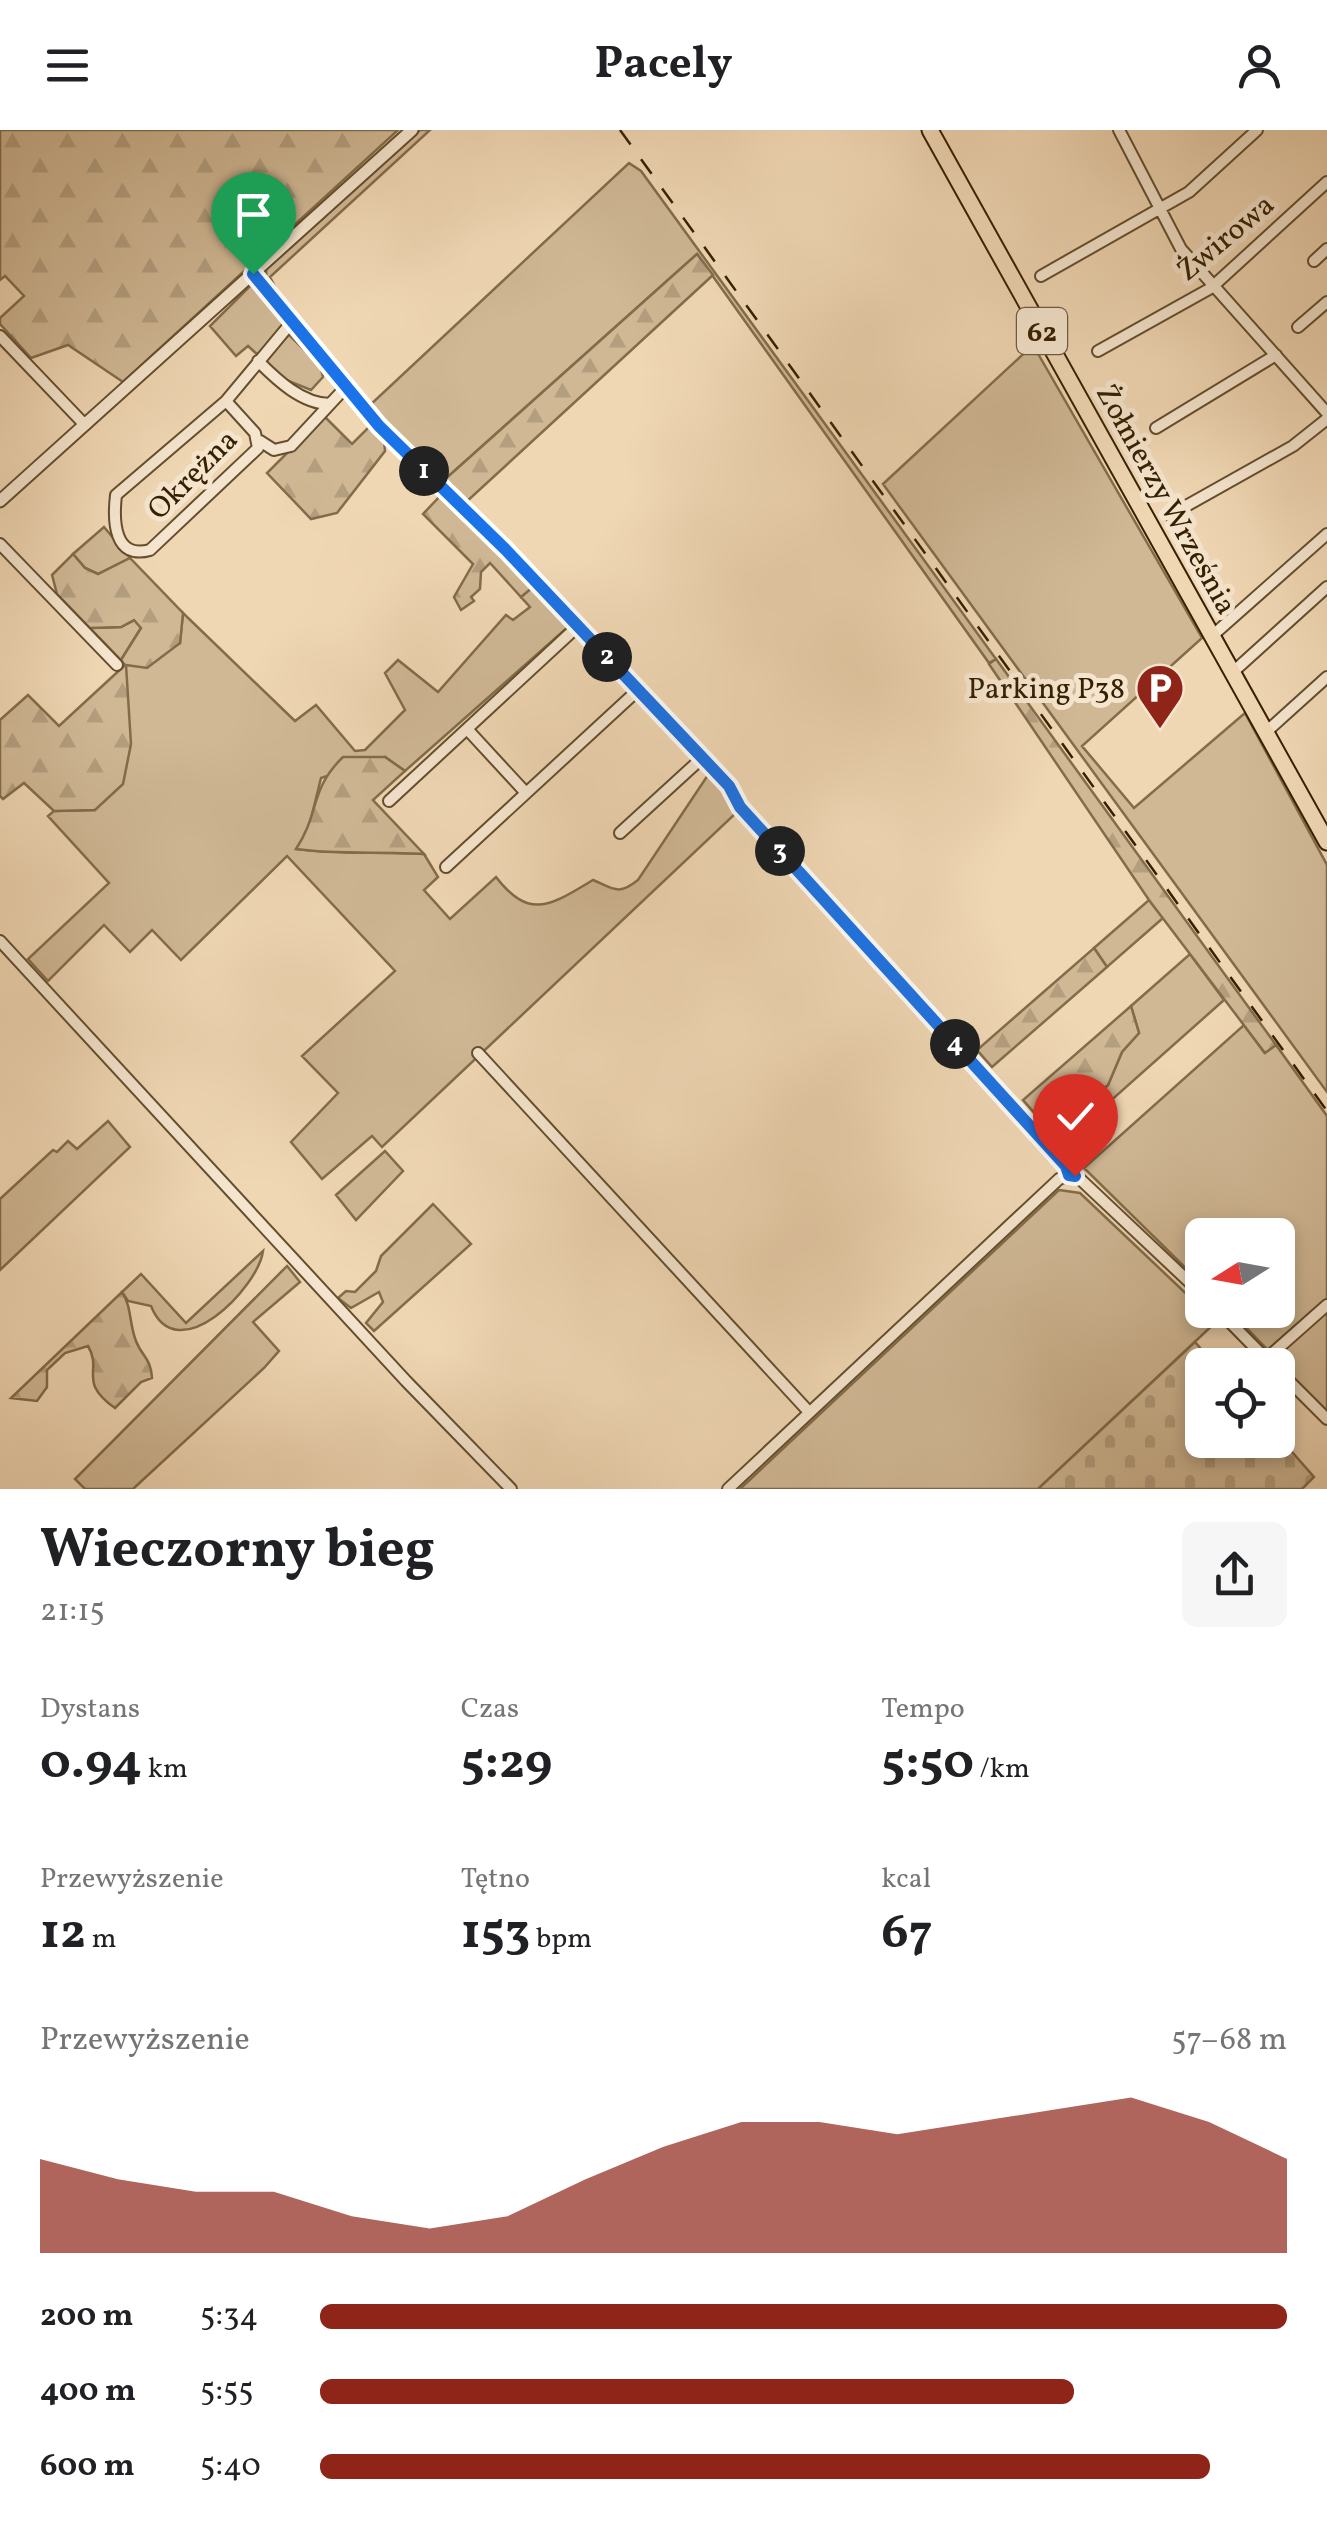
<!DOCTYPE html>
<html lang="pl">
<meta charset="utf-8">
<style>
body{margin:0;font-family:Vollkorn,serif;background:#f6f6f6;color:#202124;height:100vh;display:flex;flex-direction:column;font-size:38px;white-space:nowrap}
*{box-sizing:border-box;margin:0}
p{font-size:32px;color:#757577}
.icon{flex:none;width:55px;height:55px;fill:none;stroke:currentColor;stroke-width:2;stroke-linecap:round;stroke-linejoin:round}
.map{position:relative;height:1359px;overflow:hidden}
.drawer{display:flex;flex-direction:column;background:#fff;flex:1}
.drawer>*{flex:none}
.needle{width:65px;rotate:259deg}
.buttons{position:absolute;left:1185px;top:1088px;display:grid;gap:20px}
.buttons a{display:grid;place-items:center;width:110px;height:110px;border-radius:15px;background:#fff;box-shadow:0 5px 15px #0003;font-size:50px}
.pin{position:absolute;display:grid;place-items:center;width:85px;height:85px;color:#fff;margin:-102px -42px;border-radius:50% 50% 50% 0;rotate:-45deg;box-shadow:0 0 10px #0007}
.pin .icon{rotate:45deg}
.km{position:absolute;width:50px;height:50px;margin:-25px;border-radius:50%;background:#222;color:#fff;font-size:28px;line-height:50px;text-align:center}
.round{display:grid;place-items:center;flex:none;width:105px;height:105px;border-radius:15px;background:#f6f6f6}
.overview{display:flex;align-items:center;justify-content:space-between;height:170px;padding:0 40px}
h1{font-size:55px;font-weight:700;line-height:75px}
.metrics{display:grid;grid-template-columns:repeat(3,1fr);gap:15px;height:170px;padding:10px 40px}
.metrics div{display:grid;align-content:center}
.metrics b{font-size:50px;font-weight:700}
.metrics small{font-size:28px;font-weight:400}
.metrics p{font-size:28px}
.chart{height:280px;padding:20px 40px}
.chart p{display:flex;justify-content:space-between}
.chart svg{width:100%;height:180px;margin-top:10px;fill:#8f2418;opacity:.7}
ul{padding:0 40px;list-style:none;font-size:32px}
li{display:grid;grid-template-columns:160px 120px 1fr;align-items:center;height:75px}
li i{height:25px;border-radius:12px;background:#8f2418}
header{display:flex;justify-content:space-between;align-items:center;height:130px;padding:0 40px;background:#fff;font-size:45px;font-weight:700}
.map>svg:first-child{display:block}
.grass{fill:#d0b895;stroke:#836c4a;stroke-width:2.5}
.forest{fill:url(#forest-firs);stroke:#836c4a;stroke-width:2.5}
.cemetery{fill:url(#cemetery-stones);stroke:#836c4a;stroke-width:2.5}
.lines{fill:none;stroke-linecap:round;stroke-linejoin:round}
.minor-casing{stroke:#644e2d;stroke-width:14}
.tertiary-casing{stroke:#644e2d;stroke-width:15}
.primary-casing{stroke:#362000;stroke-width:19}
.minor{stroke:#f5e5ce;stroke-width:10}
.tertiary{stroke:#f5e5ce;stroke-width:11}
.primary{stroke:#f0d7b4;stroke-width:15}
.rail{stroke:#362000;stroke-width:2.5;stroke-dasharray:18 18;stroke-linecap:butt}
.route-casing{stroke:#fff;stroke-width:20}
.route{stroke:#1a73e8;stroke-width:12}
.labels{text-anchor:middle;stroke-width:10;stroke-linejoin:round;paint-order:stroke}
.shield{fill:#f5e5ce;stroke:#6f5b3e;stroke-width:2.5}
.shield-label{font-size:28px;font-weight:bold;fill:#362000}
.street-label{font-size:30px;fill:#362000;stroke:#f5e5ce}
.poi-label{font-size:30px;fill:#362000;stroke:#f5e5ce;text-anchor:end}
</style>
<header><svg class="icon" aria-label="menu" viewBox="0 0 24 24"><path d="M4 6h16M4 12h16M4 18h16"/></svg>Pacely<svg class="icon" aria-label="person" viewBox="0 0 24 24"><circle cx="12" cy="8" r="4"/><path d="M4 21q1-7 8-7t8 7"/></svg></header>
<div class="map">
<svg width="1327" height="1359" viewBox="0 0 1327 1359">
<defs>
<pattern id="forest-firs" width="22" height="20" patternUnits="userSpaceOnUse" patternTransform="scale(2.5)"><rect width="22" height="20" fill="#d0b895"/><path d="M5 1l3.5 6h-7zM16 11l3.5 6h-7z" fill="#b39e7f"/></pattern>
<pattern id="cemetery-stones" width="16" height="16" patternUnits="userSpaceOnUse" patternTransform="scale(2.5)"><rect width="16" height="16" fill="#d0b895"/><path d="M2 7V4a2 2 0 0 1 4 0v3zM10 15v-3a2 2 0 0 1 4 0v3z" fill="#b39e7f"/></pattern>
</defs>
<rect width="100%" height="100%" fill="#f0d7b4"/>
<filter id="stains"><feTurbulence type="fractalNoise" baseFrequency=".002" numOctaves="4"/><feColorMatrix values="0 0 0 0 .2 0 0 0 0 .09 0 0 0 0 .02 0 0 0 .5 -.17"/></filter>
<radialGradient id="worn" r=".72"><stop offset=".6" stop-color="#630" stop-opacity="0"/><stop offset="1" stop-color="#630" stop-opacity=".3"/></radialGradient>
<path class="grass" d="M420 0H430L270 147 279 165 276 168 267 154 266 139Z
M629 33 641 41 996 529 989 533 697 124 442 352 369 276Z
M250 156 259 158 282 189V198L258 225 248 216 236 226 210 196Z
M287 203 320 235 323 247 311 260 281 248 265 231Z
M1033 215 1202 508 1082 616 1134 678 1245 583 1327 735V962L883 354Z
M104 397 130 428 98 444 85 438 73 424Z
M534 456 568 497 405 641 385 627 321 648 308 701 297 719C340 725 381 721 424 724L438 747 424 760 450 789 496 747C530 791 551 775 593 750 614 759 618 766 638 750L708 645 727 664 735 684 382 1017 372 1006 322 1049 291 1012 338 963 302 926 395 841 287 726 181 830 152 800 130 822 104 795 48 851 28 829 109 753 48 686 54 681 95 680 126 573 125 534 180 513 183 483 295 591 316 575 355 621 365 620 405 580 385 543 398 530 438 562 506 485 513 490 530 477 521 467Z
M135 490 141 498 121 530 90 498 121 497Z
M1149 770 1163 788 1107 837 1094 818Z
M1190 824 1224 870 1062 1014 1054 1004 1108 955 1122 922 1139 903 1131 876Z
M1244 895 1264 922 1276 915 1327 986V1169L1268 1220 1229 1180H1278V1105H1202V1154L1084 1038Z
M108 991 130 1017 0 1140V1069L53 1020 57 1022 68 1011 77 1019Z
M385 1021 403 1041 356 1090 336 1065Z
M1059 1060 1080 1063 1216 1192 1038 1359H740Z
M433 1074 471 1114 374 1201 366 1193 383 1172 379 1162 351 1178 338 1168 346 1161 355 1162 376 1141 381 1126Z
M263 1121C258 1158 177 1241 151 1176L128 1171 122 1162 141 1144 186 1193Z
M287 1136 300 1152 253 1192 279 1221 264 1238 133 1359H85L75 1349Z
M1327 1181V1284L1271 1230Z"/>
<path class="forest" d="M0 0H398L123 252 68 215 31 228 0 194V188L24 166 5 146 0 150Z
M697 124 713 145 464 374 442 352Z
M324 286 352 314 370 296 384 310 385 321 337 383 311 389 267 343Z
M442 364 534 456 521 467 490 433 481 442 480 459 471 467 474 471 461 480 454 467 473 434 423 384Z
M73 424 85 438 98 444 130 428 183 483 180 513 147 538 126 535 131 614 123 654 95 680 54 681 24 653 3 669 0 666V590L28 565 59 596 125 535 121 530 141 498 134 490 121 497 90 498 57 464 52 445Z
M996 529 1276 915 1265 923 1149 770 989 534Z
M343 627H385L405 641 373 670 424 724C380 721 339 725 296 719 320 683 309 660 343 627Z
M1094 818 1107 837 992 937 977 920Z
M1131 876 1139 903 1122 922 1108 955 1053 1004 1023 970Z
M122 1162C132 1177 129 1194 136 1211 142 1227 151 1228 152 1248L141 1252 115 1278C77 1251 103 1241 88 1216L65 1223 47 1240V1257L37 1271 11 1268Z"/>
<path class="cemetery" d="M1195 1212 1215 1235H1202V1310H1278V1306L1314 1347 1302 1359H1038Z"/>
<g class="lines">
<g class="minor-casing">
<path id="minor" d="M1119 0 1181 119 1327 283
M1314 131 1327 119
M253 144 379 297 506 420 729 655 740 677 1066 1036 1069 1045 1080 1049 1202 1164
M1041 146 1189 62 1257 0
M1298 197 1327 172
M0 206 85 295
M1098 221 1211 158 1327 52
M258 231C277 250 302 274 330 274
M226 271 255 303 258 318 150 420C114 430 113 391 116 365L226 271 291 193
M1156 298 1276 225
M260 311 274 320 291 316 344 259
M1170 385 1293 316 1327 289
M0 414 117 535
M1212 506 1327 404
M1233 542 1327 457
M467 599 526 663
M1266 602 1327 547
M389 671 578 496
M620 703 702 628
M446 737 638 560
M0 811 406 1251 511 1359
M478 923 809 1282
M1218 1180 1272 1235
M1266 1229 1327 1175
M1278 1240 1327 1289
M728 1359 1059 1049 1069 1045"/>
</g>
<g class="tertiary-casing">
<path id="tertiary" d="M0 371 412 0"/>
</g>
<g class="primary-casing">
<path id="primary" d="M930 0 1327 712"/>
</g>
<use href="#minor" class="minor"/>
<use href="#tertiary" class="tertiary"/>
<use href="#primary" class="primary"/>
<path class="rail" d="M620 0 1327 981"/>
</g>
<g class="lines">
<g class="route-casing">
<path id="route" d="M253 144 379 296 506 420 729 656 740 677 1066 1036 1069 1045 1075 1046"/>
</g>
<use href="#route" class="route"/>
</g>
<defs>
<g id="parking-pin" transform="scale(2.5)"><path d="M0 17L-7.5 6A9.5 9.5 0 1 1 7.5 6Z" fill="#8f2418" stroke="#f5e5ce"/><path d="M-3.5-5.5H1a3.5 3.5 0 0 1 0 7H-1V5.5H-3.5ZM-1-3.4V-.6H.8a1.4 1.4 0 0 0 0-2.8Z" fill="#fff"/></g>
</defs>
<g fill-rule="evenodd">
<use href="#parking-pin" x="1160" y="558"/>
</g>
<g class="labels">
<rect class="shield" x="1017" y="178" width="50" height="46" rx="8"/>
<g class="shield-label">
<text x="1042" y="211">62</text>
</g>
<g class="street-label">
<text transform="translate(1225 107) rotate(-40)" y="10">Żwirowa</text>
<text transform="translate(192 344) rotate(-45)" y="10">Okrężna</text>
<text transform="translate(1167 369) rotate(61)" y="10">Żołnierzy Września</text>
</g>
<g class="poi-label">
<text x="1125" y="568">Parking P38</text>
</g>
</g>
<rect width="100%" height="100%" filter="url(#stains)"/>
<rect width="100%" height="100%" fill="url(#worn)"/>
</svg>
<div class="buttons">
<a><svg class="needle" viewBox="-14 -14 28 28"><path d="M0-13l5 13h-10z" fill="#e53935"/><path d="M0 13l5-13h-10z" fill="#757577"/></svg></a>
<a><svg class="icon" aria-label="locate" viewBox="0 0 24 24"><circle cx="12" cy="12" r="6"/><path d="M12 2v4M12 18v4M2 12h4M18 12h4"/></svg></a>
</div>
<div class="pin" style="left:253px;top:144px;background:#1e9e55"><svg class="icon" aria-label="arrive" viewBox="0 0 24 24"><path d="M6 21V4h12l-3 4 3 4H6"/></svg></div>
<div class="pin" style="left:1075px;top:1046px;background:#d93025"><svg class="icon" aria-label="check" viewBox="0 0 24 24"><path d="M5 12l5 5 9-10"/></svg></div>
<b class="km" style="left:424px;top:341px">1</b>
<b class="km" style="left:607px;top:527px">2</b>
<b class="km" style="left:780px;top:721px">3</b>
<b class="km" style="left:955px;top:914px">4</b>
</div>
<section class="drawer">
<div class="overview"><div><h1>Wieczorny bieg</h1><p>21:15</p></div><a class="round"><svg class="icon" aria-label="share" viewBox="0 0 24 24"><path d="M12 15V3M7 8l5-5 5 5M5 13v7h14v-7"/></svg></a></div>
<div class="metrics">
<div><p>Dystans</p><b>0.94<small> km</small></b></div>
<div><p>Czas</p><b>5:29</b></div>
<div><p>Tempo</p><b>5:50<small> /km</small></b></div>
</div>
<div class="metrics">
<div><p>Przewyższenie</p><b>12<small> m</small></b></div>
<div><p>Tętno</p><b>153<small> bpm</small></b></div>
<div><p>kcal</p><b>67</b></div>
</div>
<div class="chart"><p><span>Przewyższenie</span>57–68 m</p>
<svg viewBox="0 0 160 44" preserveAspectRatio="none"><path d="M0 44V21L10 26L20 29L30 29L40 35L50 38L60 35L70 26L80 18L90 12L100 12L110 15L120 12L130 9L140 6L150 12L160 21V44z"/></svg>
</div>
<ul>
<li><b>200 m</b>5:34<i style="width:100%"></i></li>
<li><b>400 m</b>5:55<i style="width:78%"></i></li>
<li><b>600 m</b>5:40<i style="width:92%"></i></li>
</ul>
</section>
